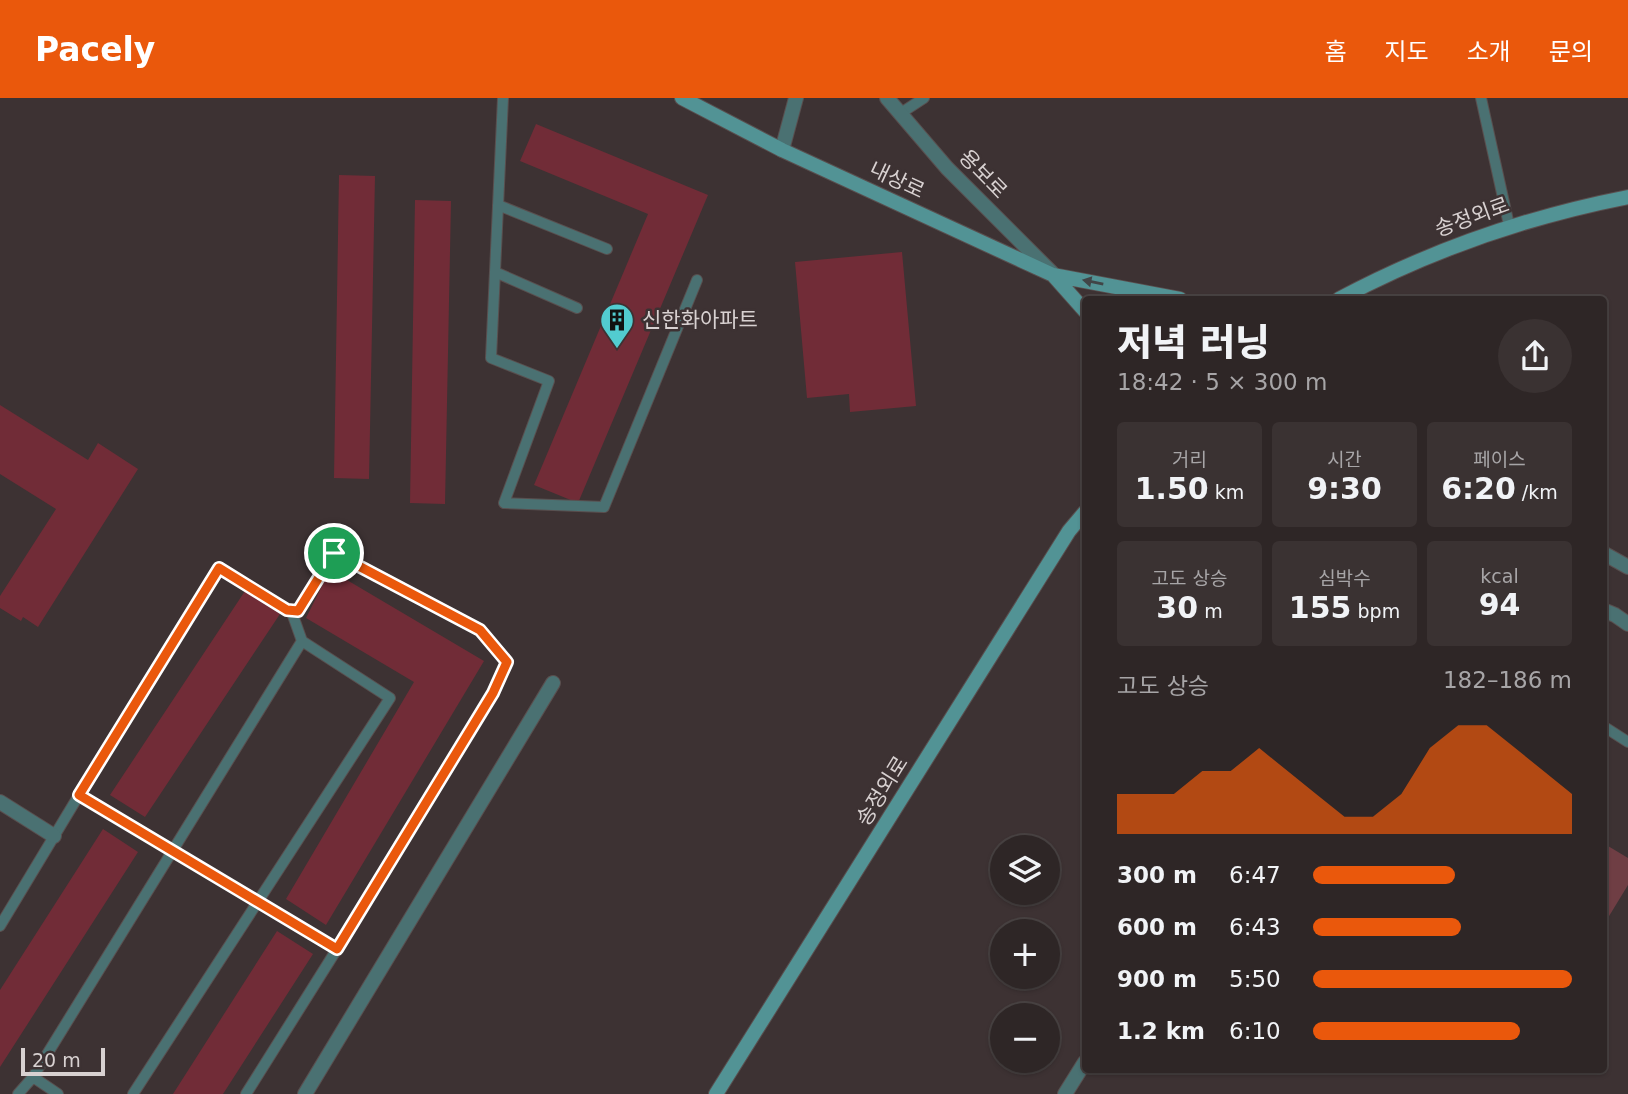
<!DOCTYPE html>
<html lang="ko">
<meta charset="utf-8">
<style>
body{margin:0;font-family:"DejaVu Sans","Noto Sans KR",sans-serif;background:#3a3232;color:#f1f3f6;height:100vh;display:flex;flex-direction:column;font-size:26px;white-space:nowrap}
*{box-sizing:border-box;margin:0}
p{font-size:23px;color:#a7a5a7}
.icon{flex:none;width:38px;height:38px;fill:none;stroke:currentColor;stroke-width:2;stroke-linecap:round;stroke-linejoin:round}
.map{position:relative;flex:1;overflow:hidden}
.drawer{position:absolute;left:1082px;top:198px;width:525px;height:777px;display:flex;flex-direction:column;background:#2e2626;border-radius:7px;box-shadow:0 2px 5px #0004,0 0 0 2px #494343}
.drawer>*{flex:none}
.fabs{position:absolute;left:990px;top:737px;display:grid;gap:14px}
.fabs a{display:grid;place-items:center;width:70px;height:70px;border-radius:50%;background:#2e2626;box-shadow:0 2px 5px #0004,0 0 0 2px #494343;font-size:35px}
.scale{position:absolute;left:21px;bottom:18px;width:84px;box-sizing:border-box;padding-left:7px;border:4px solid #d8d1d1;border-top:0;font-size:19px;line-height:24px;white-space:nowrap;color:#d8d1d1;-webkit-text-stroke:5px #3d3233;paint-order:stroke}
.pin{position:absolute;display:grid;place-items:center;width:60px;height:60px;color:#fff;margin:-30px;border:4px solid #fff;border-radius:50%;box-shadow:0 2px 7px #0007}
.round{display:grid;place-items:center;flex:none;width:74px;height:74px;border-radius:37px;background:#3a3232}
.summary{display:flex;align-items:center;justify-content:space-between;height:119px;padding:0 35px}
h1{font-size:38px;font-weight:800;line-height:52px}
.figures{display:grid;grid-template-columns:repeat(3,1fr);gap:10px;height:119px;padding:7px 35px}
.figures div{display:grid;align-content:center;border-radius:7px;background:#3a3232;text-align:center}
.figures b{font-size:30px;font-weight:800}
.figures small{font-size:19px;font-weight:400}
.figures p{font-size:19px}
.chart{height:196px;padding:14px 35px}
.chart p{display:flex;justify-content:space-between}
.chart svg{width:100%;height:126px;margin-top:7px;fill:#ea580c;opacity:.7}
ul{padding:0 35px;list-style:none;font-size:23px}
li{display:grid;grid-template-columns:112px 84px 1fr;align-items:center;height:52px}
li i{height:18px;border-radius:9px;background:#ea580c}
header{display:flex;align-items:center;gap:42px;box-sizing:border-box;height:98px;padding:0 35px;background:#ea580c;color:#fff}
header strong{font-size:33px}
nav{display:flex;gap:38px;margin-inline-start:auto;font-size:24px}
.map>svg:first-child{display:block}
.green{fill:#6f3e44}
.building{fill:#712c37}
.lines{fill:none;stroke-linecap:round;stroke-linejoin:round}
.lane-casing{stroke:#594f4f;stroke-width:12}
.street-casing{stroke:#594f4f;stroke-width:16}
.secondary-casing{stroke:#594f4f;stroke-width:16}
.lane{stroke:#4a7172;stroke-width:10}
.street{stroke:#4a7172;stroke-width:14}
.secondary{stroke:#529395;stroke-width:14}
.oneway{fill:#414547}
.route-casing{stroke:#fff;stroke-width:14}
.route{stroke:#ea580c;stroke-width:9}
.labels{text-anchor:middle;stroke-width:5;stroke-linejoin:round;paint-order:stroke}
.street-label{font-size:21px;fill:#d8d1d1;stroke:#3d3233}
.poi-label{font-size:21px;fill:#d8d1d1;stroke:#3d3233;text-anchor:start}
</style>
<header>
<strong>Pacely</strong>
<nav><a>홈</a><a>지도</a><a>소개</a><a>문의</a></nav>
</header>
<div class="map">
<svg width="1628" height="996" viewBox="0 0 1628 996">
<rect width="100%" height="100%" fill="#3d3233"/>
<path class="green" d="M1603 745 1628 760V787L1603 828Z"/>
<path class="building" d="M536 26 708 97 578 405 534 387 648 116 520 63Z
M339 77 375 78 369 381 334 380Z
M415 102 451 103 445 406 410 405Z
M902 154 916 308 850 314 849 296 807 300 795 164Z
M0 307 88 362 98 345 138 371 38 529 23 519 21 523 0 510V498L56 411 0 376Z
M330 472 484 563 326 827 286 801 414 584 306 520Z
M245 493 280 516 145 719 110 697Z
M103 731 138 754 0 969V892Z
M277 833 313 856 223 996H173Z"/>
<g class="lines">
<g class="lane-casing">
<path id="lane" d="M503 0 491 260 549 283 504 405 604 409 697 182
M1481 0 1509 127
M901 15 924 0
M498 107 607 151
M495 174 577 210
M291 512 302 543
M1603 628 1628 644
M79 697 219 470 287 512 298 513 334 455 480 532 507 563 493 595 337 851
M0 828 79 697 337 851 246 996
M33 979 58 996
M18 996 33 979 302 543 390 600 133 996"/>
</g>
<g class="street-casing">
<path id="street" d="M887 0 947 70 1052 175
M782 52 796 0
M1603 455 1628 469
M1603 512 1615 517 1628 526
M0 704 54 738
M305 996 553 585
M1065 996 1085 964"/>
</g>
<g class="secondary-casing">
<path id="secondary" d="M682 0 782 52 1053 177 1085 213
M1053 177 1180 201
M1339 201C1431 152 1526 119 1628 99
M716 996 1069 433 1085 414"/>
</g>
<use href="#lane" class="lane"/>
<use href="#street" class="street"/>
<use href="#secondary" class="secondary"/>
</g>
<defs><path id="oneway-solid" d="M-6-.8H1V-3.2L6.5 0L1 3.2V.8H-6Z" transform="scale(1.75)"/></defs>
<use class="oneway" href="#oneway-solid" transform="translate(1093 184) rotate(-169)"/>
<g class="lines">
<g class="route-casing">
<path id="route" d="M334 455 480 532 507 564 493 595 337 851 79 697 219 470 287 512 298 513Z"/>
</g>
<use href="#route" class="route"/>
</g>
<defs>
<g id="building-pin" transform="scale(1.75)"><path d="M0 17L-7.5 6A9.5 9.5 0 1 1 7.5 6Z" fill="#52ccd0" stroke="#3d3233"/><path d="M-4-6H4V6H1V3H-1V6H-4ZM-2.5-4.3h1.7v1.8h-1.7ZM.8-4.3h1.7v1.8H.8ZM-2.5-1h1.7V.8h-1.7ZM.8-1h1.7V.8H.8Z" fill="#111"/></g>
</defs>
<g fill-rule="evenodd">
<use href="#building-pin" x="617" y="222"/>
</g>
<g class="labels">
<g class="street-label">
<text transform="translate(983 76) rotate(46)" y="7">용보로</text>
<text transform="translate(897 82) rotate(25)" y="7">내상로</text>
<text transform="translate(1472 119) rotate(-20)" y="7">송정외로</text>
<text transform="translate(882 693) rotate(-58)" y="7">송정외로</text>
</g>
<g class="poi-label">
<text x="642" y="229">신한화아파트</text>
</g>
</g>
</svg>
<div class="fabs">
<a><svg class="icon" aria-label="layers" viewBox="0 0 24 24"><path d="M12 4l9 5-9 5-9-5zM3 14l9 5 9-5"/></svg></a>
<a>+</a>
<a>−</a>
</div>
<div class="scale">20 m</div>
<div class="pin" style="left:334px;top:455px;background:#1e9e55"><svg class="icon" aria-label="arrive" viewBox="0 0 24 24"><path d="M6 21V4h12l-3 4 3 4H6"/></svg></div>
<section class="drawer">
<div class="summary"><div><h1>저녁 러닝</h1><p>18:42 · 5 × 300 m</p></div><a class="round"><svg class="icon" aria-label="share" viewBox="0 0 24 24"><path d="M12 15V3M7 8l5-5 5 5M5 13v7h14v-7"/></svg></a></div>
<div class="figures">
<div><p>거리</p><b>1.50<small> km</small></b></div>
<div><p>시간</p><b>9:30</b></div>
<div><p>페이스</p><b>6:20<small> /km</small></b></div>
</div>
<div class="figures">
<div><p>고도 상승</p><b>30<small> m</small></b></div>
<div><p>심박수</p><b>155<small> bpm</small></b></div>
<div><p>kcal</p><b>94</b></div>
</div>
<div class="chart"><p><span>고도 상승</span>182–186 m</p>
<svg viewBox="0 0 160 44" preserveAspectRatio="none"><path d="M0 44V30L10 30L20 30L30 22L40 22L50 14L60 22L70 30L80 38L90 38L100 30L110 14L120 6L130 6L140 14L150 22L160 30V44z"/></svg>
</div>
<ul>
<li><b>300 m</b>6:47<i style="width:55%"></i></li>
<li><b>600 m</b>6:43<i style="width:57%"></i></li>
<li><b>900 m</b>5:50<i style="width:100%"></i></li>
<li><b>1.2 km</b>6:10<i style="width:80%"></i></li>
</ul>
</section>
</div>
